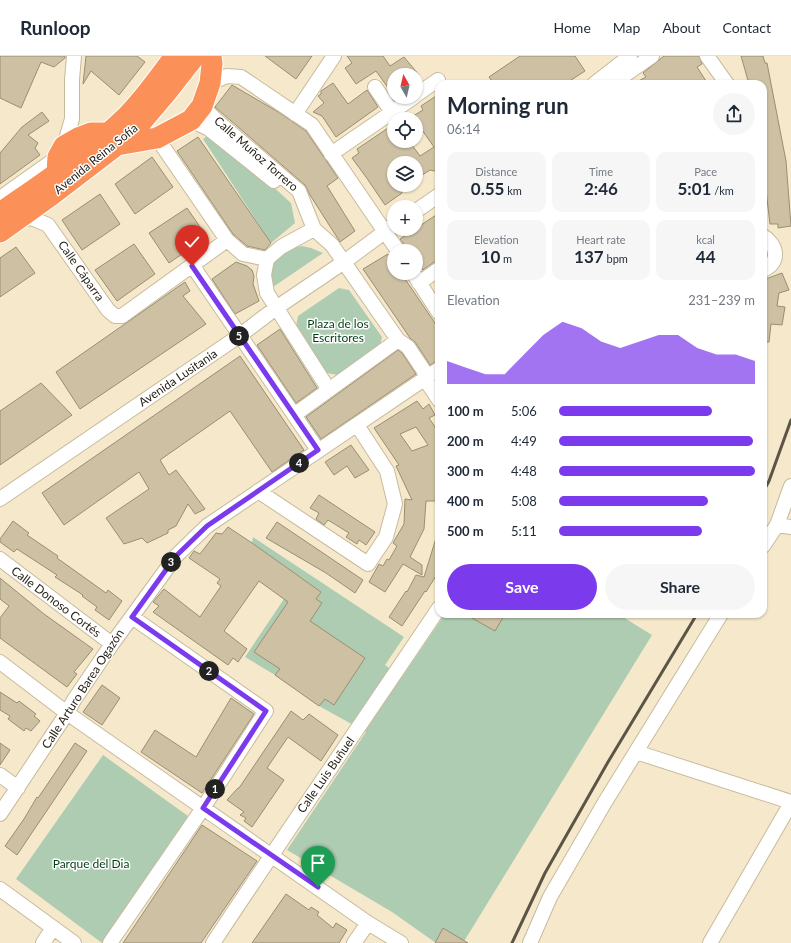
<!DOCTYPE html>
<meta charset="utf-8">
<style>
body{margin:0;font-family:Lato,sans-serif;background:#f6f6f7;color:#1f2937;height:100vh;display:flex;flex-direction:column;font-size:15px;white-space:nowrap}
*{box-sizing:border-box;margin:0}
p{font-size:13px;color:#747a83}
.icon{flex:none;width:22px;height:22px;fill:none;stroke:currentColor;stroke-width:2;stroke-linecap:round;stroke-linejoin:round}
.map{position:relative;flex:1;overflow:hidden}
.sheet{position:absolute;left:435px;top:24px;width:332px;height:538px;display:flex;flex-direction:column;background:#fff;border-radius:12px;box-shadow:0 1px 3px #0004}
.sheet>*{flex:none}
.needle{width:26px;rotate:352deg}
.fabs{position:absolute;left:387px;top:12px;display:grid;gap:8px}
.fabs a{display:grid;place-items:center;width:36px;height:36px;border-radius:50%;background:#fff;box-shadow:0 1px 3px #0004;font-size:20px}
.pin{position:absolute;display:grid;place-items:center;width:34px;height:34px;color:#fff;margin:-41px -17px;border-radius:50% 50% 50% 0;rotate:-45deg;box-shadow:0 0 4px #0007}
.pin .icon{rotate:45deg}
.km{position:absolute;width:20px;height:20px;margin:-10px;border-radius:50%;background:#222;color:#fff;font-size:11px;line-height:20px;text-align:center}
.round{display:grid;place-items:center;flex:none;width:42px;height:42px;border-radius:21px;background:#f6f6f7}
.overview{display:flex;align-items:center;justify-content:space-between;height:68px;padding:0 12px}
h1{font-size:22px;font-weight:700;line-height:30px}
.figures{display:grid;grid-template-columns:repeat(3,1fr);gap:6px;height:68px;padding:4px 12px}
.figures div{display:grid;align-content:center;border-radius:10px;background:#f6f6f7;text-align:center}
.figures b{font-size:17px;font-weight:700}
.figures small{font-size:11px;font-weight:400}
.figures p{font-size:11px}
.chart{height:112px;padding:8px 12px}
.chart p{display:flex;justify-content:space-between}
.chart svg{width:100%;height:72px;margin-top:4px;fill:#7c3aed;opacity:.7}
.cta{display:flex;gap:8px;margin-top:auto;padding:8px 12px}
.cta a{flex:1;height:46px;border-radius:24px;background:#7c3aed;color:#fff;font-size:16px;font-weight:700;line-height:46px;text-align:center}
.cta a+a{background:#f6f6f7;color:#1f2937}
ul{padding:0 12px;list-style:none;font-size:13px}
li{display:grid;grid-template-columns:64px 48px 1fr;align-items:center;height:30px}
li i{height:10px;border-radius:5px;background:#7c3aed}
header{display:flex;align-items:center;gap:24px;box-sizing:border-box;height:56px;padding:0 20px;background:#fff;border-bottom:1px solid #e0e1e3}
header strong{font-size:19px}
nav{display:flex;gap:22px;margin-inline-start:auto;font-size:14px}
.map>svg:first-child{display:block}
.green{fill:#aeccb1}
.building{fill:#cdc0a3;stroke:#9a8e72;fill-rule:evenodd}
.lines{fill:none;stroke-linecap:round;stroke-linejoin:round}
.minor-casing{stroke:#c7ba9d;stroke-width:16}
.highway-casing{stroke:#fff;stroke-width:23}
.minor{stroke:#fff;stroke-width:14}
.highway{stroke:#fb9159;stroke-width:21}
.rail{stroke:#5c5545;stroke-width:3}
.route-casing{stroke:#fff;stroke-width:8}
.route{stroke:#7c3aed;stroke-width:5}
.labels{text-anchor:middle;stroke-width:3;stroke-linejoin:round;paint-order:stroke}
.street-label{font-size:12px;fill:#231e13;stroke:#fff}
.park-label{font-size:12px;fill:#033d16;stroke:#fff}
</style>
<header>
<strong>Runloop</strong>
<nav><a>Home</a><a>Map</a><a>About</a><a>Contact</a></nav>
</header>
<div class="map">
<svg width="791" height="887" viewBox="0 0 791 887">
<rect width="100%" height="100%" fill="#f6e9cb"/>
<path class="green" d="M213 76 291 147 295 167 271 187 203 83Z
M302 190 311 192 323 197 273 231C268 207 278 194 302 190Z
M339 232 349 234 382 281 380 290 338 319 327 317 296 270 298 260Z
M253 481 404 581 385 609 402 621 445 558H618L652 579 463 887H436L392 856 287 794 366 676 319 650 275 619 245 601 286 540 313 559 322 547 316 543 321 536 252 487Z
M103 699 188 760 102 887 16 823Z"/>
<path class="building" d="M0 0H65V2L54 11 41 6 21 52 0 42Z
M86 0H137L145 6 119 39 91 15 83 28Z
M265 0H312L296 23Z
M347 0H383L390 10 404 1 419 19H394V40L376 15 356 28 345 12 352 7Z
M520 0H575L585 15 565 28H494L489 21Z
M664 0H699L702 8 697 11 708 28H633L646 21 643 17Z
M741 0H763L765 7H767L786 105 791 170 778 172V168H770L763 109V28H749Z
M333 27 348 48 367 34 378 51 336 81 322 60 313 56 324 47 318 40 321 38V35Z
M232 29 280 57 306 75 338 122 327 130 355 175 340 186 310 139 305 129 215 51Z
M439 38V112L434 115 430 114 416 123V107H394V129H408L401 134 402 137 385 149 366 121 352 102 359 97 357 93 394 68V85H409L420 100 434 91 422 74 416 78V63L413 60 423 54 421 50Z
M42 56 49 65 28 79 38 87 35 92 40 99 0 128V97L22 71Z
M198 81 271 187 265 194 247 190 233 178 177 95Z
M152 101 173 131 135 158 115 128Z
M100 138 120 168 82 194 62 164Z
M187 152 207 181 169 207 149 177Z
M439 157V205L434 206 423 214 416 205V195H409L400 183Z
M134 188 155 218 117 245 95 214Z
M16 191 35 217 0 241V202Z
M388 198 394 207V217H401L439 273V303L430 309 415 286 410 282 363 213Z
M236 206 247 210 252 214 254 220 253 228 259 245 235 258 212 223Z
M782 217 789 234 779 237 777 250 785 251 782 269 771 268 769 286H763V224Z
M185 226 190 235 183 240 206 268 80 353 56 316Z
M280 273 317 332 296 347 257 289Z
M398 294 402 297 416 318 321 383 306 361Z
M240 300 304 394 272 416 230 355 160 404 169 419 176 414 205 453 195 458 188 448 176 470 168 474V477L147 487 142 482 124 488 106 462 149 433 139 416 64 469 42 437Z
M41 327 72 359 0 409V355Z
M417 345 423 353 429 348 435 359 429 362 439 377V445H426L424 473 410 501 422 509V519L403 508 385 536 369 526 379 508 383 510 387 503 389 504 397 490 393 487 404 468 405 443 412 444 396 410 399 409 374 372ZM416 371 428 389 412 395 400 378Z
M351 389 369 414 355 422 347 410 334 419 325 406Z
M319 439 375 476 366 489 359 484 357 488 346 481 349 477 328 464 324 469 316 463 319 457 310 452Z
M13 465 29 477 27 479 58 500 57 502 106 537 108 534 122 545 109 564 95 554 97 551 82 540 83 539 55 521 57 519 17 493 14 496 0 486V483Z
M277 466 363 524 355 537 326 517 266 482Z
M228 471 252 487 321 536 316 543 322 547 310 565 365 602 334 649 325 643 319 650 275 619 280 613 254 596 288 546 259 525 224 575 247 593 238 606 233 602 228 609 153 556 159 550 153 546 164 533 200 561 221 530 217 527 220 523 189 502 194 495 200 498 216 477 222 478Z
M437 479H439V515L426 536 425 535 402 570 389 561 406 535 407 536 416 519 424 521Z
M0 522 44 558 93 593 74 616 77 618 67 631 0 582V562L9 550 0 543Z
M465 558H505L495 575Z
M102 629 120 642 102 669 83 656Z
M0 636 17 647 19 645 36 658 34 660 40 665 31 675 26 672 24 675 8 663 10 660 0 654Z
M231 642 254 658 202 737 141 696 155 674 196 701Z
M291 655 303 664 309 658 338 679 321 705 288 681 267 712 284 724 252 771 244 765 246 762 240 759 244 756 227 744 238 732H239Z
M0 687 10 694 0 709Z
M75 687 87 695 17 799 5 790 24 763 37 741 38 742 57 714Z
M202 769 257 805 201 887H123Z
M286 838 309 854 311 851 319 856 317 859 333 872 336 867 347 874 339 887H252Z
M443 872 468 887H435Z"/>
<g class="lines">
<g class="minor-casing">
<path id="minor" d="M707 0 727 28
M210 27 227 20 241 21 312 69 398 195
M594 28 630 0
M612 28 652 0
M375 31 392 56
M416 39 438 24
M202 50 216 64 299 135 314 173
M295 58 334 0
M191 64 209 73 274 125
M157 82 227 184 243 198 267 203
M64 90 72 63V24L74 0
M331 98 414 41
M0 142 58 101
M416 155 439 139
M21 161 34 163 48 169 108 254 115 260H122L227 184
M763 180C777 188 781 207 763 214
M192 209 318 394
M413 217 439 257
M419 227 439 213
M398 284 408 291 424 315 425 323 439 344
M294 359 398 284 332 189 314 173 281 191 267 203 264 219 267 237 329 334
M258 435 368 508 386 481 395 448 387 415 357 369
M0 443 239 280 276 252 344 206 394 169
M777 469 791 471
M763 490 777 469 791 430
M0 503 112 588
M0 606 67 657 368 867 401 887
M636 696 791 746
M0 719 18 732
M0 758 67 657 74 644 112 588 176 500 207 470 439 313
M0 833 74 887
M43 887 53 872
M110 887 203 752 266 655 132 561
M213 887C287 775 364 664 439 552
M354 887 368 867
M530 887 550 841 605 746 721 558
M710 887 791 747"/>
</g>
<g class="highway-casing">
<path id="highway" d="M117 89 157 82 191 64 202 50 210 27 212 8 211 0
M57 117 58 101 64 90 78 82 91 77H105
M0 157C43 127 89 97 127 60 145 42 160 20 175 0
M0 176 53 138 117 89 138 70 166 37 195 0"/>
</g>
<use href="#minor" class="minor"/>
<use href="#highway" class="highway"/>
<path class="rail" d="M763 436 769 425 791 364
M512 887 545 817 608 706 697 558"/>
</g>
<g class="lines">
<g class="route-casing">
<path id="route" d="M192 210 318 394 207 470 176 500 132 561 266 655 203 752 318 831"/>
</g>
<use href="#route" class="route"/>
</g>
<g class="labels">
<g class="street-label">
<text transform="translate(256 98) rotate(41)" y="4">Calle Muñoz Torrero</text>
<text transform="translate(96 103) rotate(-39)" y="4">Avenida Reina Sofía</text>
<text transform="translate(81 215) rotate(55)" y="4">Calle Cáparra</text>
<text transform="translate(178 322) rotate(-34)" y="4">Avenida Lusitania</text>
<text transform="translate(56 546) rotate(37)" y="4">Calle Donoso Cortés</text>
<text transform="translate(83 633) rotate(-57)" y="4">Calle Arturo Barea Ogazón</text>
<text transform="translate(326 719) rotate(-55)" y="4">Calle Luis Buñuel</text>
</g>
<g class="park-label">
<text x="338" y="272">Plaza de los<tspan x="338" dy="14">Escritores</tspan></text>
<text x="91" y="812">Parque del Dia</text>
</g>
</g>
</svg>
<div class="fabs">
<a><svg class="needle" viewBox="-14 -14 28 28"><path d="M0-13l5 13h-10z" fill="#e53935"/><path d="M0 13l5-13h-10z" fill="#747a83"/></svg></a>
<a><svg class="icon" aria-label="locate" viewBox="0 0 24 24"><circle cx="12" cy="12" r="6"/><path d="M12 2v4M12 18v4M2 12h4M18 12h4"/></svg></a>
<a><svg class="icon" aria-label="layers" viewBox="0 0 24 24"><path d="M12 4l9 5-9 5-9-5zM3 14l9 5 9-5"/></svg></a>
<a>+</a>
<a>−</a>
</div>
<div class="pin" style="left:318px;top:831px;background:#1e9e55"><svg class="icon" aria-label="arrive" viewBox="0 0 24 24"><path d="M6 21V4h12l-3 4 3 4H6"/></svg></div>
<div class="pin" style="left:192px;top:210px;background:#d93025"><svg class="icon" aria-label="check" viewBox="0 0 24 24"><path d="M5 12l5 5 9-10"/></svg></div>
<b class="km" style="left:215px;top:733px">1</b>
<b class="km" style="left:209px;top:615px">2</b>
<b class="km" style="left:171px;top:506px">3</b>
<b class="km" style="left:299px;top:407px">4</b>
<b class="km" style="left:239px;top:280px">5</b>
<section class="sheet">
<div class="overview"><div><h1>Morning run</h1><p>06:14</p></div><a class="round"><svg class="icon" aria-label="share" viewBox="0 0 24 24"><path d="M12 15V3M7 8l5-5 5 5M5 13v7h14v-7"/></svg></a></div>
<div class="figures">
<div><p>Distance</p><b>0.55<small> km</small></b></div>
<div><p>Time</p><b>2:46</b></div>
<div><p>Pace</p><b>5:01<small> /km</small></b></div>
</div>
<div class="figures">
<div><p>Elevation</p><b>10<small> m</small></b></div>
<div><p>Heart rate</p><b>137<small> bpm</small></b></div>
<div><p>kcal</p><b>44</b></div>
</div>
<div class="chart"><p><span>Elevation</span>231–239 m</p>
<svg viewBox="0 0 160 44" preserveAspectRatio="none"><path d="M0 44V30L10 34L20 38L30 38L40 26L50 14L60 6L70 10L80 18L90 22L100 18L110 14L120 14L130 22L140 26L150 26L160 30V44z"/></svg>
</div>
<ul>
<li><b>100 m</b>5:06<i style="width:78%"></i></li>
<li><b>200 m</b>4:49<i style="width:99%"></i></li>
<li><b>300 m</b>4:48<i style="width:100%"></i></li>
<li><b>400 m</b>5:08<i style="width:76%"></i></li>
<li><b>500 m</b>5:11<i style="width:73%"></i></li>
</ul>
<div class="cta"><a>Save</a><a>Share</a></div>
</section>
</div>
